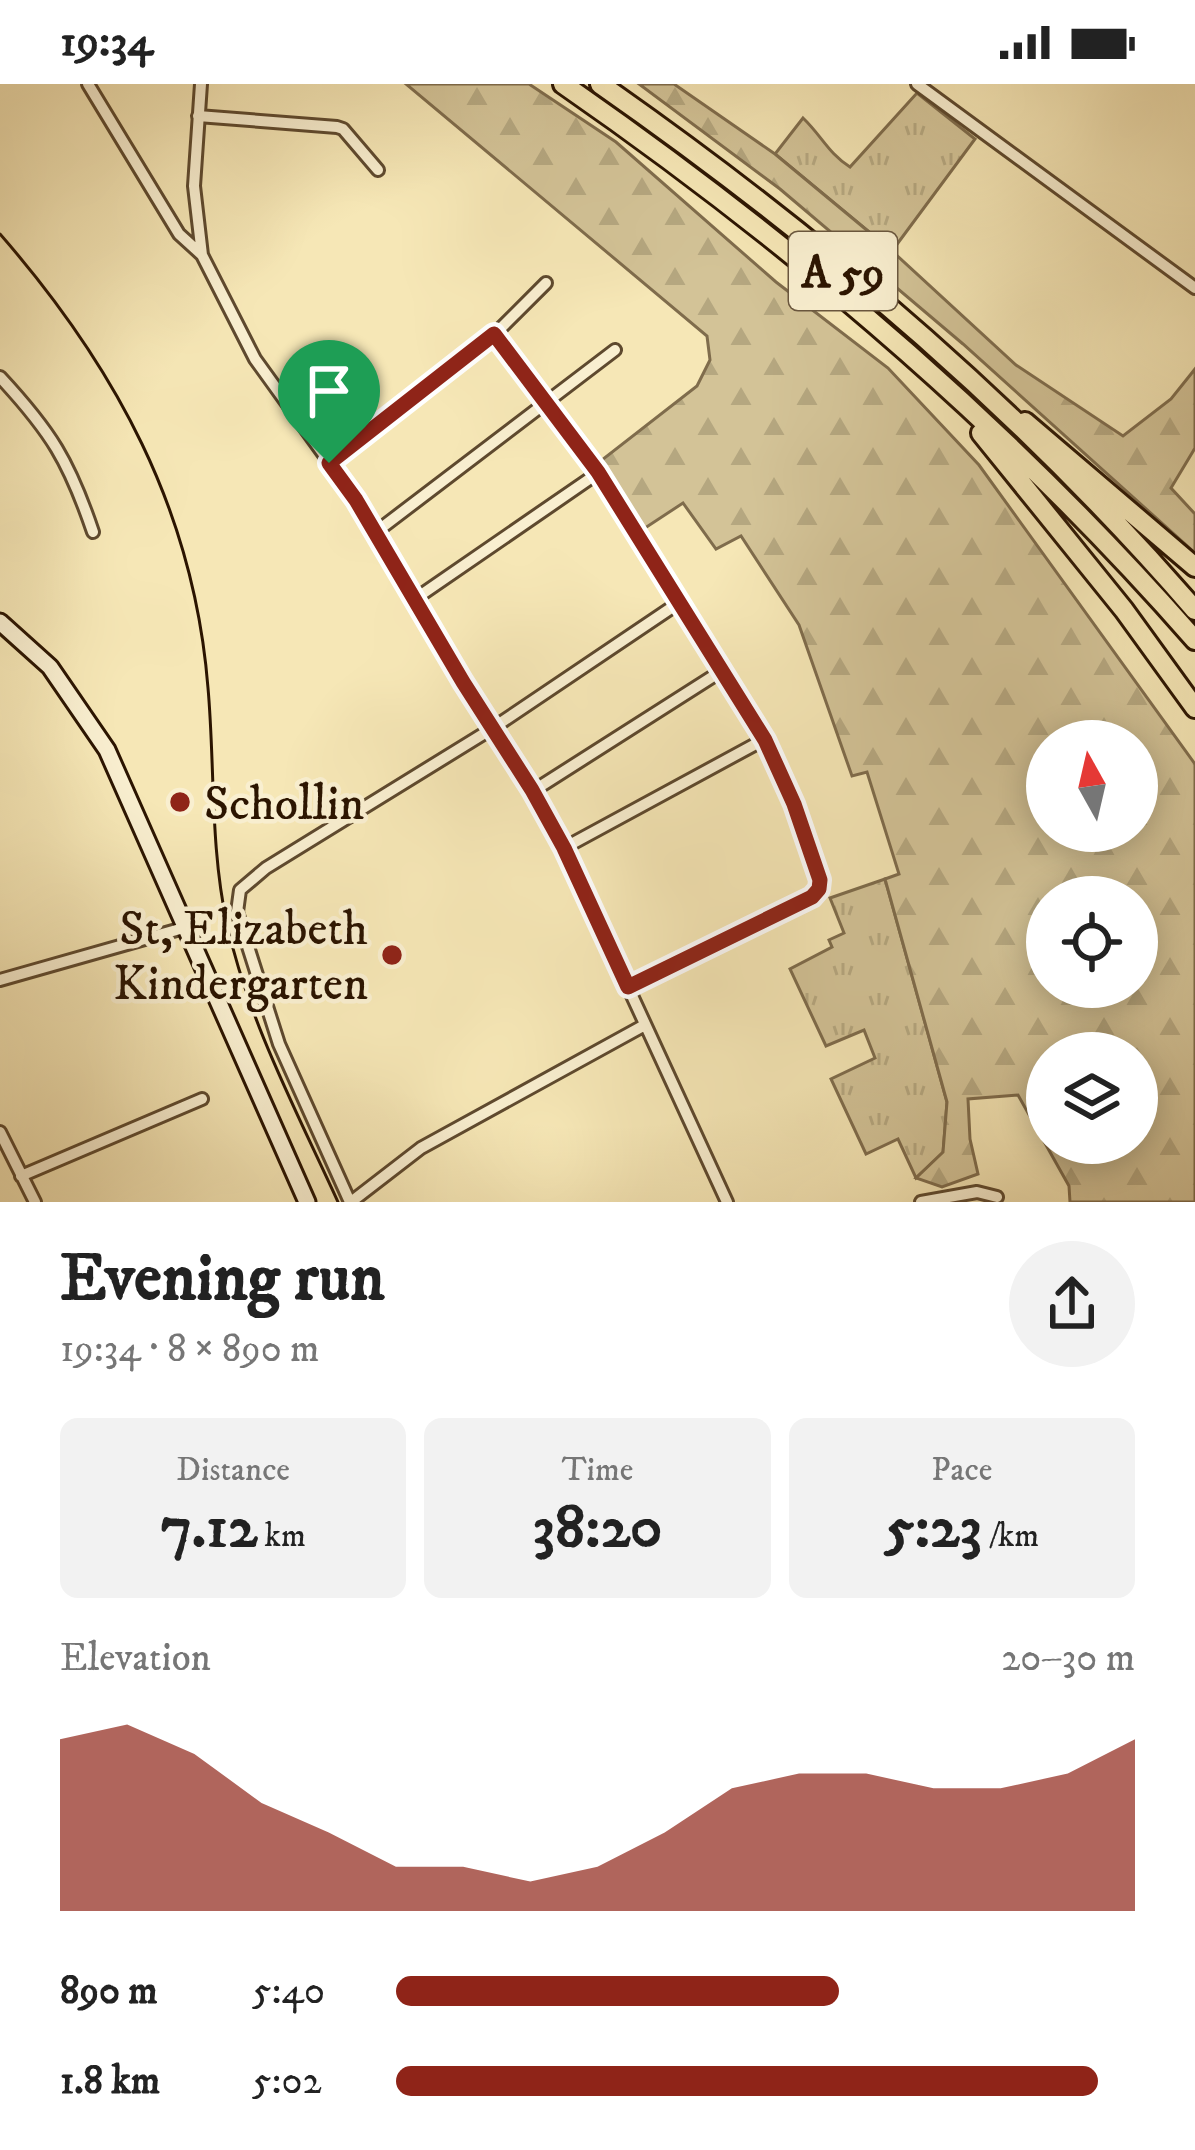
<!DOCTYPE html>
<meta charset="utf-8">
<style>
body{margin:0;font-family:"IM FELL DW Pica",serif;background:#f2f2f2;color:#222;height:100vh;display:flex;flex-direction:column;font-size:45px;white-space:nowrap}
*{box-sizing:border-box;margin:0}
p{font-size:39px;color:#767676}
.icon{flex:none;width:66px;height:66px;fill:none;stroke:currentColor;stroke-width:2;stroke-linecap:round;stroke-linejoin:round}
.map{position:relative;height:1118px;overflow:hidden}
.details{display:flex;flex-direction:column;background:#fff;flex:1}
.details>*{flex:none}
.needle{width:78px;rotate:352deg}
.controls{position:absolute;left:1026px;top:636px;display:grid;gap:24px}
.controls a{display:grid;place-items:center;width:132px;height:132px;border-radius:50%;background:#fff;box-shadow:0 6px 30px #0003;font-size:60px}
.pin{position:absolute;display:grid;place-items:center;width:102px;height:102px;color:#fff;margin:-123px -51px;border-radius:50% 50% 50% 0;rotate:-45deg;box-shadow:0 0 12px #0007}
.pin .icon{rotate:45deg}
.round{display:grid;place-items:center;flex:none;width:126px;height:126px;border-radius:63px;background:#f2f2f2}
.headline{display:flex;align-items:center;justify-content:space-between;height:204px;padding:0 60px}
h1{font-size:66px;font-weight:800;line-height:90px}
.stats{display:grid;grid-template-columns:repeat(3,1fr);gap:18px;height:204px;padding:12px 60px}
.stats div{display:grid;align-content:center;border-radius:18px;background:#f2f2f2;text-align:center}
.stats b{font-size:60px;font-weight:800}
.stats small{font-size:33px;font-weight:400}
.stats p{font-size:33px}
.chart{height:336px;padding:24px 60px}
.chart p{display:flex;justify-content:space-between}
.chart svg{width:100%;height:216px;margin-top:12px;fill:#8f2418;opacity:.7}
ul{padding:0 60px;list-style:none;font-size:39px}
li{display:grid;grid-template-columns:192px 144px 1fr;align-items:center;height:90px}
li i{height:30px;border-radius:15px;background:#8f2418}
.status{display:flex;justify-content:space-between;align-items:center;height:84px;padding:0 60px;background:#fff;direction:ltr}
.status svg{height:33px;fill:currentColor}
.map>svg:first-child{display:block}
.grass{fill:url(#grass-tufts);stroke:#7f6c4c;stroke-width:3}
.forest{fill:url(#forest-firs);stroke:#7f6c4c;stroke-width:3;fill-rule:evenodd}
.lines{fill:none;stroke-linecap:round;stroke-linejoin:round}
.minor-casing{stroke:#5e492e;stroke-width:16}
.secondary-casing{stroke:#2b1400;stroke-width:21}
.motorway-casing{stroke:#2b1400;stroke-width:24}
.minor{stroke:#f9efd0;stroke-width:10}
.secondary{stroke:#f9efd0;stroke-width:15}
.motorway{stroke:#f6e7b6;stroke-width:18}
.tram{stroke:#2b1400;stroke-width:3}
.route-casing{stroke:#fff;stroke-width:24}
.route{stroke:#8f2418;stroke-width:15}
.poi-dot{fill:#8f2418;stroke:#f9efd0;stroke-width:4.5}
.labels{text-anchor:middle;stroke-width:9;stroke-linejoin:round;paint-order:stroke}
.shield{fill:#f9efd0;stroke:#69563e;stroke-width:3}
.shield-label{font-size:45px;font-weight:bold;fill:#2b1400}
.poi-label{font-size:48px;fill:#2b1400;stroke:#f9efd0;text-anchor:start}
</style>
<div class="status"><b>19:34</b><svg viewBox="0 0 49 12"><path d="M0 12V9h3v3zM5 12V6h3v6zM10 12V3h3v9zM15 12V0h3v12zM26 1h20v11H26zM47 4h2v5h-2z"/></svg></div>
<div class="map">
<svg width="1195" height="1118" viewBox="0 0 1195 1118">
<defs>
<pattern id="grass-tufts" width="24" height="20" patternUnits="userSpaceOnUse" patternTransform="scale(3)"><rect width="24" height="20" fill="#d3c397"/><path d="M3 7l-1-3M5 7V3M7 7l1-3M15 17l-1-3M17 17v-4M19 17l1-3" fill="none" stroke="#b5a780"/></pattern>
<pattern id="forest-firs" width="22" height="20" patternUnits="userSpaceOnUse" patternTransform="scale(3)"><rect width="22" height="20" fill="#d3c397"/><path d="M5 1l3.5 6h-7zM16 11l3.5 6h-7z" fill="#b5a780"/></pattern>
</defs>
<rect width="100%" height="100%" fill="#f6e7b6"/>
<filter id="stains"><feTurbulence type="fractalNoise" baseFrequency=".00167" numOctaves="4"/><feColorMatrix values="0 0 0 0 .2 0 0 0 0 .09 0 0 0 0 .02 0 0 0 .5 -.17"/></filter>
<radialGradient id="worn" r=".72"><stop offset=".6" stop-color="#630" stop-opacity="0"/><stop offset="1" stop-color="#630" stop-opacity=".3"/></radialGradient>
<path class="grass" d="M917 9 975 55 892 167 775 70 803 34C821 51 829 70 850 83Z
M885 795 947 1018 943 1069 916 1094 898 1055 866 1070 831 995 875 974 864 946 826 962 790 885 832 863 829 856 844 849 830 814Z"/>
<path class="forest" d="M406 0H529L616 58 776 198 888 284 979 381 1195 680V1118H1070L1069 1102 1018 1011 968 1015 970 1055 978 1090 942 1103 916 1094 943 1068 947 1018 885 795 899 790 867 688 852 692 799 541 741 452 716 465 683 419 642 446 598 379 697 302 710 276 707 252ZM1047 657H1137V747H1047ZM1047 813H1137V903H1047ZM1047 969H1137V1059H1047Z
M639 0H674L775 70 892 167 1016 281 1123 352 1171 315 1195 285V364L1171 404 1195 430V469L963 260 780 105Z"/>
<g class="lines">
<g class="minor-casing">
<path id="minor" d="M88 0 179 150 202 171 255 275 356 415 564 764 727 1118
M201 0 194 102 202 171
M917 0 1195 204
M198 32 337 43 343 45 378 86
M494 251 598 389 765 655 794 720 820 796 819 805 812 813 628 903
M0 293C51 348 69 377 93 448
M329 379 494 251 546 199
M376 448 615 266
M415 515 598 389
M533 707 723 586
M564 764 765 655
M0 896 187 843
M0 1048 35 1118
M21 1092 202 1015
M350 1118 279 960 237 828 240 806 266 784 493 644 680 518
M351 1118 421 1064 643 942
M921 1118 977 1108 997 1113"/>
</g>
<g class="secondary-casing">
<path id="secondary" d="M0 538 50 583 107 666 307 1118"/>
</g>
<g class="motorway-casing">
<path id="motorway" d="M563 0C794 160 1010 345 1195 556
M600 0C815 150 1023 327 1195 526
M1025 338 1195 483
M981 349 1124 526 1195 624"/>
</g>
<use href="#minor" class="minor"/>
<use href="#secondary" class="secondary"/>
<use href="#motorway" class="motorway"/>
<path class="tram" d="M0 150C115 282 194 426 208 604 215 682 210 763 227 840 248 936 297 1028 338 1118"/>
</g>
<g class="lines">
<g class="route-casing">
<path id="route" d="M494 250 598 388 765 656 794 720 820 796 819 805 812 813 628 903 564 764 532 706 463 598 356 416 329 379Z"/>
</g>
<use href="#route" class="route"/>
</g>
<g class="poi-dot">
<circle cx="180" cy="718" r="12"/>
<circle cx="392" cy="871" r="12"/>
</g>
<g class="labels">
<rect class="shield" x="789" y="148" width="108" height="78" rx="9"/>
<g class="shield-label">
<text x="843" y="203">A 59</text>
</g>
<g class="poi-label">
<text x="204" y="735">Schollin</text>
<text x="368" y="860" text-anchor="end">St, Elizabeth<tspan x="368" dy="55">Kindergarten</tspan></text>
</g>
</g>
<rect width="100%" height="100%" filter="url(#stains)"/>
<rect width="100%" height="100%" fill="url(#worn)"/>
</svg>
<div class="controls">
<a><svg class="needle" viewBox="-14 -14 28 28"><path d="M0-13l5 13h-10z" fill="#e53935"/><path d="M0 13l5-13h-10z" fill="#767676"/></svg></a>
<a><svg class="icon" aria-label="locate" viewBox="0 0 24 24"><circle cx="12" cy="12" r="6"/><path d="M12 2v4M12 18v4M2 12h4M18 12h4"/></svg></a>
<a><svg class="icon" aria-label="layers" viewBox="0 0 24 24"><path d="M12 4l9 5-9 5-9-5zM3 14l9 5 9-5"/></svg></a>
</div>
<div class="pin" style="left:329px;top:379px;background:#1e9e55"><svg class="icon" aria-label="arrive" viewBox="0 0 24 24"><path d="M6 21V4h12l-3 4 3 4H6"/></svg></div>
</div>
<section class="details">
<div class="headline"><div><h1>Evening run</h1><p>19:34 · 8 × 890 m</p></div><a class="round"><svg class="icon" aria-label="share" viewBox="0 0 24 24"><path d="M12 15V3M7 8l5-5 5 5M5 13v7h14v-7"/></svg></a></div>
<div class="stats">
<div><p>Distance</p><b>7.12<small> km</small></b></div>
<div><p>Time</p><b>38:20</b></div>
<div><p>Pace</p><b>5:23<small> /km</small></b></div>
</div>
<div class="chart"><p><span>Elevation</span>20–30 m</p>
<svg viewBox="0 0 160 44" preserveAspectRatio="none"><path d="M0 44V9L10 6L20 12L30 22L40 28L50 35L60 35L70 38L80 35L90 28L100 19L110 16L120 16L130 19L140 19L150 16L160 9V44z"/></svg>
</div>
<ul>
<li><b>890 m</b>5:40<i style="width:60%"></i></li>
<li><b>1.8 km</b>5:02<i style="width:95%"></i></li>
</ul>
</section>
